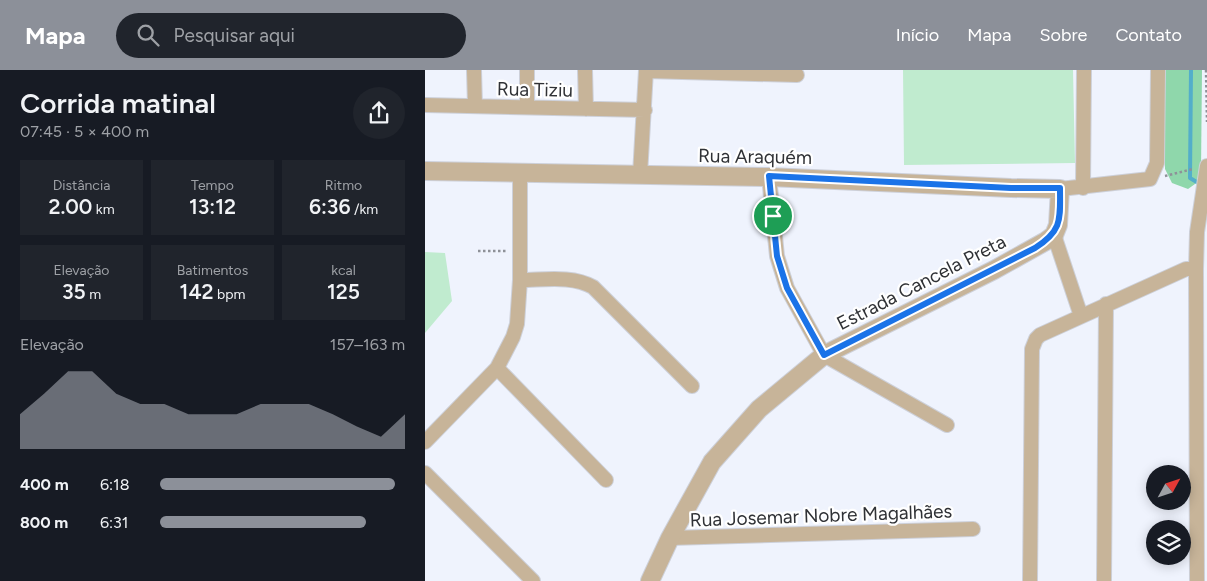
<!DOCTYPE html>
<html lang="pt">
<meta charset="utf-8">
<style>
body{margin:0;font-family:Figtree,sans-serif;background:#20242c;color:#f1f3f6;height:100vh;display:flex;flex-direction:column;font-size:19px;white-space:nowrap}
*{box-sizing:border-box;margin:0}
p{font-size:16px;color:#9ea1a6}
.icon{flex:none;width:28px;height:28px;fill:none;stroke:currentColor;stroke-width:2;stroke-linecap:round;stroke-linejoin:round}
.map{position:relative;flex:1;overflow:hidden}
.details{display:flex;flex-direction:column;background:#171b24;width:425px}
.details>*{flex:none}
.needle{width:32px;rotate:50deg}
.buttons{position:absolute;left:721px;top:395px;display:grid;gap:10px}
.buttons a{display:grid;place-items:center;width:45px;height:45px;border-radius:50%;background:#171b24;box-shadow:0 2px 12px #0003;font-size:25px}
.pin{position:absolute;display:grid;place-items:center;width:42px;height:42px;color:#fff;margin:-21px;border:2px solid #fff;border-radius:50%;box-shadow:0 1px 5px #0007}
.round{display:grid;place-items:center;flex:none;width:52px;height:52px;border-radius:26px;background:#20242c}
.head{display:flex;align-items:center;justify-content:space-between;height:85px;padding:0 20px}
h1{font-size:28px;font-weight:600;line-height:38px}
.stats{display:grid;grid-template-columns:repeat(3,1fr);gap:8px;height:85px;padding:5px 20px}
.stats div{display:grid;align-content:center;border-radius:0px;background:#20242c;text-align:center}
.stats b{font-size:21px;font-weight:600}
.stats small{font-size:14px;font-weight:400}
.stats p{font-size:14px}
.chart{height:140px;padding:10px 20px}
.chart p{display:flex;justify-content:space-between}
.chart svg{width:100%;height:90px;margin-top:5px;fill:#8c9099;opacity:.7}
ul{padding:0 20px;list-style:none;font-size:16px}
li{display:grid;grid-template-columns:80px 60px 1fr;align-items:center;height:38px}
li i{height:12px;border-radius:6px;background:#8c9099}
header{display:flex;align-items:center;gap:30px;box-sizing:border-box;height:70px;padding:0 25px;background:#8c9099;color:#fff}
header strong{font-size:24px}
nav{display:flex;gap:28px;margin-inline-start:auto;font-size:18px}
.search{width:350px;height:45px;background:#20242c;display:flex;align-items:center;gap:12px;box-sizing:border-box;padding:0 18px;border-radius:28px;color:#9ea1a6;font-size:19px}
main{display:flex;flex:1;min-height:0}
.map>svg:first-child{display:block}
.green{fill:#c0ebcf}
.forest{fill:#8fd7ab}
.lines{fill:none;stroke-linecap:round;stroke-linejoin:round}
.stream{stroke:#53aeca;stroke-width:4}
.minor-casing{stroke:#cdd0d9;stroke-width:16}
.tertiary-casing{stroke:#cdd0d9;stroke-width:20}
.path{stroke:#8e9198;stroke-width:2.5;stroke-dasharray:2.5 2.5;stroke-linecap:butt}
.minor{stroke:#c7b499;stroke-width:14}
.tertiary{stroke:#c7b499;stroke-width:18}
.route-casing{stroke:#fff;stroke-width:10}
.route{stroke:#1a73e8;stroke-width:6}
.labels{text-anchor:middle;stroke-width:4.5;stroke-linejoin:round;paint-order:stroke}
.street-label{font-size:19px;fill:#303236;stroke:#fff}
</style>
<header>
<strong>Mapa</strong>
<div class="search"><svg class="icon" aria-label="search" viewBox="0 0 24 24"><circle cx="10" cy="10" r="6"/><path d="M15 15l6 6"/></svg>Pesquisar aqui</div>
<nav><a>Início</a><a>Mapa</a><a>Sobre</a><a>Contato</a></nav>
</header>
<main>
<section class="details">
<div class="head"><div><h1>Corrida matinal</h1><p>07:45 · 5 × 400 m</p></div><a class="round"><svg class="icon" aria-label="share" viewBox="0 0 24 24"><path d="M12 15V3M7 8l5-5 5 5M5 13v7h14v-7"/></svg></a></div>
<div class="stats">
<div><p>Distância</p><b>2.00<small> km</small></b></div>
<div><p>Tempo</p><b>13:12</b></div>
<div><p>Ritmo</p><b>6:36<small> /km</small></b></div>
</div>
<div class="stats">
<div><p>Elevação</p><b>35<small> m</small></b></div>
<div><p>Batimentos</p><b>142<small> bpm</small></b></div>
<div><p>kcal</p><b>125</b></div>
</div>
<div class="chart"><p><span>Elevação</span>157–163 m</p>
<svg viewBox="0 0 160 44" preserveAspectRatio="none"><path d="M0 44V27L10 17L20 6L30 6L40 17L50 22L60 22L70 27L80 27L90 27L100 22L110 22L120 22L130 27L140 33L150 38L160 27V44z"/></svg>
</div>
<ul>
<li><b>400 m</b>6:18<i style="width:96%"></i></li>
<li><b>800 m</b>6:31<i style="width:84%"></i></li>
</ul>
</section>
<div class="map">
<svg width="782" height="511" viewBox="0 0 782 511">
<rect width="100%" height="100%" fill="#eff3fd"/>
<path class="green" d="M478 0H648L650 93 479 95Z
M0 182 20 183 27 231 0 263Z"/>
<path class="forest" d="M739 0H777L776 101 770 114 763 119 747 113 740 99Z"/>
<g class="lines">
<path class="stream" d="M766 0 765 108 775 114"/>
<g class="minor-casing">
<path id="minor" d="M49 0 50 36
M160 0 161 39
M221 1 372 5
M0 35 220 40
M102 37V0
M215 105 221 0
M344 107 352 186 362 218 399 285 522 355
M658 118 659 0
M635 119 725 109 732 93 733 0
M629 165 656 246
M95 210C119 210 147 205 168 217L267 316
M72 298 181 410
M0 372 72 298 88 267 92 254 95 210V103
M0 403 108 511
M245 468 548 459
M605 511 607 279 611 269 615 265 761 199H771
M679 511 681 234
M772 511 771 199 772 162 782 96"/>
</g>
<g class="tertiary-casing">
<path id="tertiary" d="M0 101 344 107 586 118 635 119 633 155 629 165 621 171 569 200 399 285 334 339 287 392 245 468 225 511"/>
</g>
<path class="path" d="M781 0 782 52
M740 106 768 99
M53 181H82"/>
<use href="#minor" class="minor"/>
<use href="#tertiary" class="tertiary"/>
</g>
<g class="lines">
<g class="route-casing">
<path id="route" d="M344 106 586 118H635C635 149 638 160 610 178L399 285 362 218 352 186Z"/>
</g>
<use href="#route" class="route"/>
</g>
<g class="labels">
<g class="street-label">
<text transform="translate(110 19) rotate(1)" y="7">Rua Tiziu</text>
<text transform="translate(330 86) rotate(1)" y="7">Rua Araquém</text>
<text transform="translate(496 212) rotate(-27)" y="7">Estrada Cancela Preta</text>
<text transform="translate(396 445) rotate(-2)" y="7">Rua Josemar Nobre Magalhães</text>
</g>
</g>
</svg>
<div class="buttons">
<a><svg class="needle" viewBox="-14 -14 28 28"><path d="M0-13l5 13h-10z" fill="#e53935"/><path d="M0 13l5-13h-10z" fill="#9ea1a6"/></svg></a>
<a><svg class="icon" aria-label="layers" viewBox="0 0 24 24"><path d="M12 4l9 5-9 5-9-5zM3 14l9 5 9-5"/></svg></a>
</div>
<div class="pin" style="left:348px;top:146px;background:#1e9e55"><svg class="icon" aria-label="arrive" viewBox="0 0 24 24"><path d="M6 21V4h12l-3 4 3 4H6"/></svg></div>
</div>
</main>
